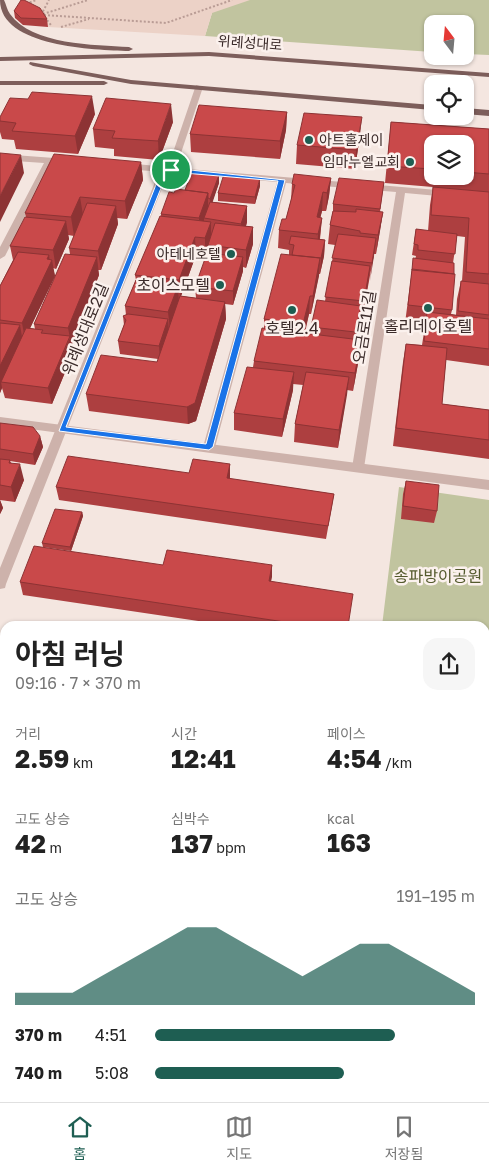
<!DOCTYPE html>
<html lang="ko">
<meta charset="utf-8">
<style>
body{margin:0;font-family:"Golos Text","Noto Sans KR",sans-serif;background:#f6f6f6;color:#222;height:100vh;display:flex;flex-direction:column;font-size:19px;white-space:nowrap}
*{box-sizing:border-box;margin:0}
p{font-size:16px;color:#767676}
.icon{flex:none;width:28px;height:28px;fill:none;stroke:currentColor;stroke-width:2;stroke-linecap:round;stroke-linejoin:round}
.map{position:relative;flex:1;overflow:hidden}
.drawer{position:absolute;left:0px;top:621px;width:490px;height:481px;display:flex;flex-direction:column;background:#fff;border-radius:15px 15px 0 0;box-shadow:0 1px 4px #0004}
.drawer>*{flex:none}
.needle{width:32px;rotate:344deg}
.tools{position:absolute;left:424px;top:15px;display:grid;gap:10px}
.tools a{display:grid;place-items:center;width:50px;height:50px;border-radius:10px;background:#fff;box-shadow:0 1px 4px #0004;font-size:25px}
.pin{position:absolute;display:grid;place-items:center;width:42px;height:42px;color:#fff;margin:-21px;border:2px solid #fff;border-radius:50%;box-shadow:0 1px 5px #0007}
.round{display:grid;place-items:center;flex:none;width:52px;height:52px;border-radius:15px;background:#f6f6f6}
.headline{display:flex;align-items:center;justify-content:space-between;height:85px;padding:0 15px}
h1{font-size:28px;font-weight:700;line-height:38px}
.figures{display:grid;grid-template-columns:repeat(3,1fr);gap:8px;height:85px;padding:5px 15px}
.figures div{display:grid;align-content:center}
.figures b{font-size:25px;font-weight:700}
.figures small{font-size:14px;font-weight:400}
.figures p{font-size:14px}
.chart{height:140px;padding:10px 15px}
.chart p{display:flex;justify-content:space-between}
.chart svg{width:100%;height:90px;margin-top:5px;fill:#1e5e52;opacity:.7}
ul{padding:0 15px;list-style:none;font-size:16px}
li{display:grid;grid-template-columns:80px 60px 1fr;align-items:center;height:38px}
li i{height:12px;border-radius:6px;background:#1e5e52}
.tabs{display:flex;justify-content:space-around;align-items:center;height:70px;border-top:1px solid #e0e0e0;background:#fff;font-size:14px;color:#767676}
.tabs a{display:grid;justify-items:center;gap:2px}
.tabs .on{color:#1e5e52}
.map>svg:first-child{display:block}
.green{fill:#c1c49f}
.plaza{fill:#ecd2c7}
.lines{fill:none;stroke-linecap:round;stroke-linejoin:round}
.path{stroke:#b99c95;stroke-width:2;stroke-dasharray:2 2;stroke-linecap:butt}
.minor{fill:#cdb2ab;fill-rule:evenodd}
.tertiary{fill:#cdb2ab;fill-rule:evenodd}
.primary{fill:#7d5e5b;fill-rule:evenodd}
.wall{fill:#ad3f40;fill-rule:evenodd}
.shaded-wall{fill:#8d3334}
.building{fill:#c9494a;stroke:#8d3334}
.route{fill:#1a73e8;stroke:#fff;fill-rule:evenodd}
.poi-dot{fill:#1e5e52;stroke:#fbf1ed;stroke-width:2}
.labels{text-anchor:middle;stroke-width:5;stroke-linejoin:round;paint-order:stroke}
.far-street-label{font-size:14px;fill:#3b2b2a;stroke:#fbf1ed}
.far-poi-label{font-size:14px;fill:#3b2b2a;stroke:#fbf1ed;text-anchor:end}
.poi-label{font-size:16px;fill:#3b2b2a;stroke:#fbf1ed}
.street-label{font-size:16px;fill:#3b2b2a;stroke:#fbf1ed}
.park-label{font-size:16px;fill:#545a2d;stroke:#fbf1ed}
</style>
<div class="map">
<svg width="489" height="1102" viewBox="0 0 489 1102">
<rect width="100%" height="100%" fill="#f4e6e0"/>
<path class="green" d="M193 0H489V55L465 54V24H432V52L205 36 212 13Z
M399 487 489 500V797L485 796V626H382Z
M0 866H5V958L0 957Z"/>
<path class="plaza" d="M26 0H250L212 13 205 36 48 27 47 23 23 5Z"/>
<g class="lines">
<path class="path" d="M26 4 36 0
M42 14 51 25
M43 14 88 0
M41 15 49 0
M44 15 166 23 232 0
M61 27 89 19
M434 121 458 123"/>
<path class="minor" d="M196 85 203 87 176 168 449 191 454 194 449 197 405 193 364 468 358 472 352 468 396 192 286 183 215 447 209 451 203 447 277 182 173 173 166 178 6 584 5 588 0 589V568L157 177 163 172 125 169 121 166 125 163 168 167Z
M0 154 68 159 72 162 68 165 52 164 5 256 0 259V247L44 163 0 160Z
M0 1072 5 1073V1091L0 1090Z
M19 1098H37L36 1102H18Z
M107 1098H144L146 1102H109Z"/>
<path class="tertiary" d="M0 417 489 480V490L0 425Z"/>
<path class="primary" d="M0 0H4C6 4 7 10 10 14 32 45 95 45 129 47L133 49 129 51C95 50 0 47 0 0Z
M209 52 489 73V77L209 56 0 61V57Z
M30 62 131 80 432 105V110L131 84 33 66 29 64Z
M0 81H104L108 83 104 85H0Z
M465 108 489 110V116L465 114Z"/>
</g>
<path class="wall" d="M14 11 47 19 48 27 23 25 15 18Z
M287 112 286 130 280 159 191 152 190 134Z
M95 114 78 154 16 149 14 140 2 139 0 132V117Z
M173 122 159 160 114 156V149L95 147 93 129Z
M391 122 489 129V366L446 360 442 404 489 410V459L393 446 403 362 406 344 422 345 425 326 405 323 412 270 416 256 412 255 416 229 428 231 430 205 433 187 385 183ZM432 144H465V176H432ZM457 236 465 237 462 281H461L457 299 456 315 451 314 452 310 453 263Z
M360 135 355 169 296 164 297 145Z
M141 162 143 180 127 219 117 218 118 224 101 270H98L99 275 72 344 73 353 52 404 5 398 2 388 0 393V286L13 260 10 246 26 217 25 213ZM68 235 74 236 69 248 70 254 34 324 35 329 30 328 55 276 53 268 56 269 69 239Z
M219 175V183L212 202 247 206V222L246 226 253 227V244L246 268 243 267V271L233 305 225 304 226 319 196 421 188 424 89 411 86 394 157 362 158 359 120 354 118 341 124 325 123 316 126 315 125 306 136 280 135 275 161 216V214L174 193 185 190ZM208 249V253L195 287 196 298 181 296 196 255 205 257Z
M331 178 329 196 326 211H322L320 218H322L320 239 325 240 324 256 320 274H319L311 314H309L305 333 310 334 311 327 325 301 335 245 328 244 330 225 333 211V204L384 182 380 212H383L376 254H374L362 319H359L356 339 361 340 359 358 353 391 347 390 338 448 294 442 295 424 303 385 293 384V390L282 437 234 430V413L253 367 254 361 264 328V319L289 255V250L278 248 279 230 286 219 291 200 292 184Z
M260 186 255 204 218 201V193Z
M0 423 40 436 43 447 35 465 10 461 24 480 15 502 0 500 3 508 0 514Z
M230 464V479L334 494 332 506 326 539 59 500 56 487 189 473Z
M406 481 437 511 434 523 401 519 403 494Z
M82 512 83 516 71 551 43 547 42 543Z
M163 565H272L271 582 348 626H232L23 595 20 582Z
M0 970 4 976 5 973V1061L0 1060Z
M411 1098H485L489 1102H411Z"/>
<path class="shaded-wall" d="M92 96 95 114 78 154 75 136Z
M171 104 173 122 159 160 158 141Z
M287 112 286 130 280 159V141Z
M362 117 360 135 355 169 356 150Z
M21 155 24 173 0 222V196Z
M141 162 143 180 127 219 125 201Z
M219 175V183L211 207 210 199Z
M260 178V186L255 204V197Z
M331 178 329 196 326 211 327 193Z
M323 192 322 211 316 236 317 217Z
M208 193V211L204 218V223L199 236V218Z
M80 197 83 215 74 236 71 217Z
M116 206 118 224 101 270 98 251Z
M247 206V222L242 240 241 224Z
M383 212 380 231 376 254 378 235Z
M322 218 320 236 317 253 318 234Z
M66 221 69 239 56 269 53 250Z
M211 222V240L208 245V249L205 257V238Z
M253 227V244L246 268V250Z
M195 237 196 255 180 299 179 280Z
M376 238 374 256 370 281 372 263Z
M325 240 324 256 320 274 321 258Z
M49 255 50 264 52 260 55 276 25 339 22 323Z
M97 257 99 275 72 344 73 353 52 404 48 388 70 338 68 328Z
M243 257V271L233 305V291Z
M320 258 319 276 311 314 313 296Z
M370 266 368 284 362 319 364 301Z
M178 286 179 304 170 330 168 312Z
M310 296 309 314 302 342 303 324Z
M225 302 226 319 196 421 188 424 187 407Z
M361 306 359 324 353 350 355 332Z
M168 319 169 332 160 359 159 346Z
M20 325 23 343 1 382 2 388 0 393V366Z
M361 340 359 358 353 391 355 373Z
M294 372 293 390 282 437 283 419Z
M349 377 347 395 338 448 339 430Z
M40 436 43 447 35 465 33 454Z
M20 464 24 480 15 502 11 487Z
M230 464V477L227 491V478Z
M0 500 3 508 0 514Z
M82 512 83 516 71 551 70 547Z
M272 565V577L268 594 269 581Z
M0 970 5 977 0 996Z"/>
<path class="building" d="M21 0H24L40 8 47 19 21 18 14 11Z
M32 92 92 96 75 136 12 131 16 123 0 121V117L10 98 28 99Z
M106 98 171 104 158 141 112 138 115 131 93 129Z
M199 105 287 112 280 141 190 134Z
M304 113 362 117 356 150 297 145Z
M391 122 489 129V174L465 172V144H432V169L387 166Z
M0 153 21 155 0 196Z
M54 154 141 162 125 201 80 197 71 217 25 213Z
M192 172 219 175 210 199 208 198V193L185 190Z
M224 174 260 178 255 197 218 193Z
M294 174 331 178 327 193 323 192 317 217 322 218 318 234 279 230 282 219H286L295 185 292 184Z
M339 178 384 182 380 209 333 204Z
M433 187 489 192V274L466 272 469 218 431 215Z
M176 189 208 193 199 218 161 214 169 192 174 193Z
M210 202 247 206 241 224 204 218Z
M87 203 116 206 98 251 69 248Z
M356 209 383 212 378 235 360 233V231L330 225 333 211 356 212Z
M160 216 211 222 205 238 195 237 179 280 135 275Z
M25 217 66 221 53 250 10 246Z
M215 223 253 227 246 250 208 245Z
M416 229 457 234 455 254 418 250V245L414 244Z
M338 234 376 238 372 263 332 258Z
M291 236 325 240 321 258 292 255 294 245 289 244Z
M18 252 49 255 47 259 52 260 22 323 0 320V286Z
M207 253 243 257 233 291 195 287Z
M65 254 97 257 68 328 34 324Z
M281 254 320 258 313 296H310L303 324 264 319Z
M413 258 454 263V274L412 270Z
M332 261 370 266 364 301 325 297Z
M412 269 455 274 452 310 408 305Z
M136 280 178 286 168 312 125 306Z
M461 281 489 284V315L458 311Z
M180 296 225 302 195 403 187 407 86 394 101 355 157 362Z
M317 300 361 306 355 332 311 327Z
M427 312 489 319V349L424 341Z
M128 314 168 319 159 346 118 341 126 320 123 316Z
M0 323 20 325 0 366Z
M26 328 43 330 41 333 70 336 48 388 1 382Z
M262 328 361 340 355 373 254 361Z
M406 344 447 348 442 404 489 410V440L396 428Z
M247 367 294 372 283 419 234 413Z
M306 372 349 377 339 430 295 424Z
M0 423 33 427 40 436 33 454 0 449Z
M68 456 189 473 193 459 230 464 227 478 334 494 328 526 56 487Z
M0 459 10 460 9 463 20 464 11 487 0 485Z
M406 481 439 485 437 511 403 506Z
M55 509 82 512 70 547 42 543Z
M34 546 163 565 167 550 272 565 269 581 353 594 348 626H311L20 582Z
M5 973V1055L0 1054V989Z
M485 1078 489 1079V1102H414V1098H485Z
M276 1098H333V1102H275Z
M346 1098H402V1102H346Z
M47 1099 62 1102H46Z"/>
<path class="route" d="M171 168 285 180 213 447 209 450 59 431 159 177ZM172 172 278 181 206 444 66 427 165 178Z"/>
<g class="poi-dot">
<circle cx="309" cy="140" r="5"/>
<circle cx="410" cy="162" r="5"/>
<circle cx="231" cy="254" r="5"/>
<circle cx="220" cy="285" r="5"/>
<circle cx="428" cy="308" r="5"/>
<circle cx="292" cy="310" r="5"/>
</g>
<g class="labels">
<g class="far-street-label">
<text transform="translate(250 43) rotate(4)" y="5">위례성대로</text>
</g>
<g class="far-poi-label">
<text x="319" y="145" text-anchor="start">아트홀제이</text>
<text x="400" y="167">임마누엘교회</text>
<text x="221" y="259">아테네호텔</text>
</g>
<g class="poi-label">
<text x="210" y="291" text-anchor="end">초이스모텔</text>
<text x="428" y="332">홀리데이호텔</text>
<text x="292" y="334">호텔2.4</text>
</g>
<g class="street-label">
<text transform="translate(364 327) rotate(-81)" y="6">오금로11길</text>
<text transform="translate(85 329) rotate(-68)" y="6">위례성대로2길</text>
</g>
<g class="park-label">
<text x="438" y="582">송파방이공원</text>
</g>
</g>
</svg>
<div class="tools">
<a><svg class="needle" viewBox="-14 -14 28 28"><path d="M0-13l5 13h-10z" fill="#e53935"/><path d="M0 13l5-13h-10z" fill="#767676"/></svg></a>
<a><svg class="icon" aria-label="locate" viewBox="0 0 24 24"><circle cx="12" cy="12" r="6"/><path d="M12 2v4M12 18v4M2 12h4M18 12h4"/></svg></a>
<a><svg class="icon" aria-label="layers" viewBox="0 0 24 24"><path d="M12 4l9 5-9 5-9-5zM3 14l9 5 9-5"/></svg></a>
</div>
<div class="pin" style="left:171px;top:170px;background:#1e9e55"><svg class="icon" aria-label="arrive" viewBox="0 0 24 24"><path d="M6 21V4h12l-3 4 3 4H6"/></svg></div>
<section class="drawer">
<div class="headline"><div><h1>아침 러닝</h1><p>09:16 · 7 × 370 m</p></div><a class="round"><svg class="icon" aria-label="share" viewBox="0 0 24 24"><path d="M12 15V3M7 8l5-5 5 5M5 13v7h14v-7"/></svg></a></div>
<div class="figures">
<div><p>거리</p><b>2.59<small> km</small></b></div>
<div><p>시간</p><b>12:41</b></div>
<div><p>페이스</p><b>4:54<small> /km</small></b></div>
</div>
<div class="figures">
<div><p>고도 상승</p><b>42<small> m</small></b></div>
<div><p>심박수</p><b>137<small> bpm</small></b></div>
<div><p>kcal</p><b>163</b></div>
</div>
<div class="chart"><p><span>고도 상승</span>191–195 m</p>
<svg viewBox="0 0 160 44" preserveAspectRatio="none"><path d="M0 44V38L10 38L20 38L30 30L40 22L50 14L60 6L70 6L80 14L90 22L100 30L110 22L120 14L130 14L140 22L150 30L160 38V44z"/></svg>
</div>
<ul>
<li><b>370 m</b>4:51<i style="width:75%"></i></li>
<li><b>740 m</b>5:08<i style="width:59%"></i></li>
</ul>
</section>
</div>
<nav class="tabs">
<a class="on"><svg class="icon" aria-label="home" viewBox="0 0 24 24"><path d="M3 11l9-7 9 7M6 9v11h12V9"/></svg>홈</a>
<a><svg class="icon" aria-label="map" viewBox="0 0 24 24"><path d="M3 6l6-2 6 2 6-2v14l-6 2-6-2-6 2zM9 4v14M15 6v14"/></svg>지도</a>
<a><svg class="icon" aria-label="saved" viewBox="0 0 24 24"><path d="M7 4h10v16l-5-4-5 4z"/></svg>저장됨</a>
</nav>
